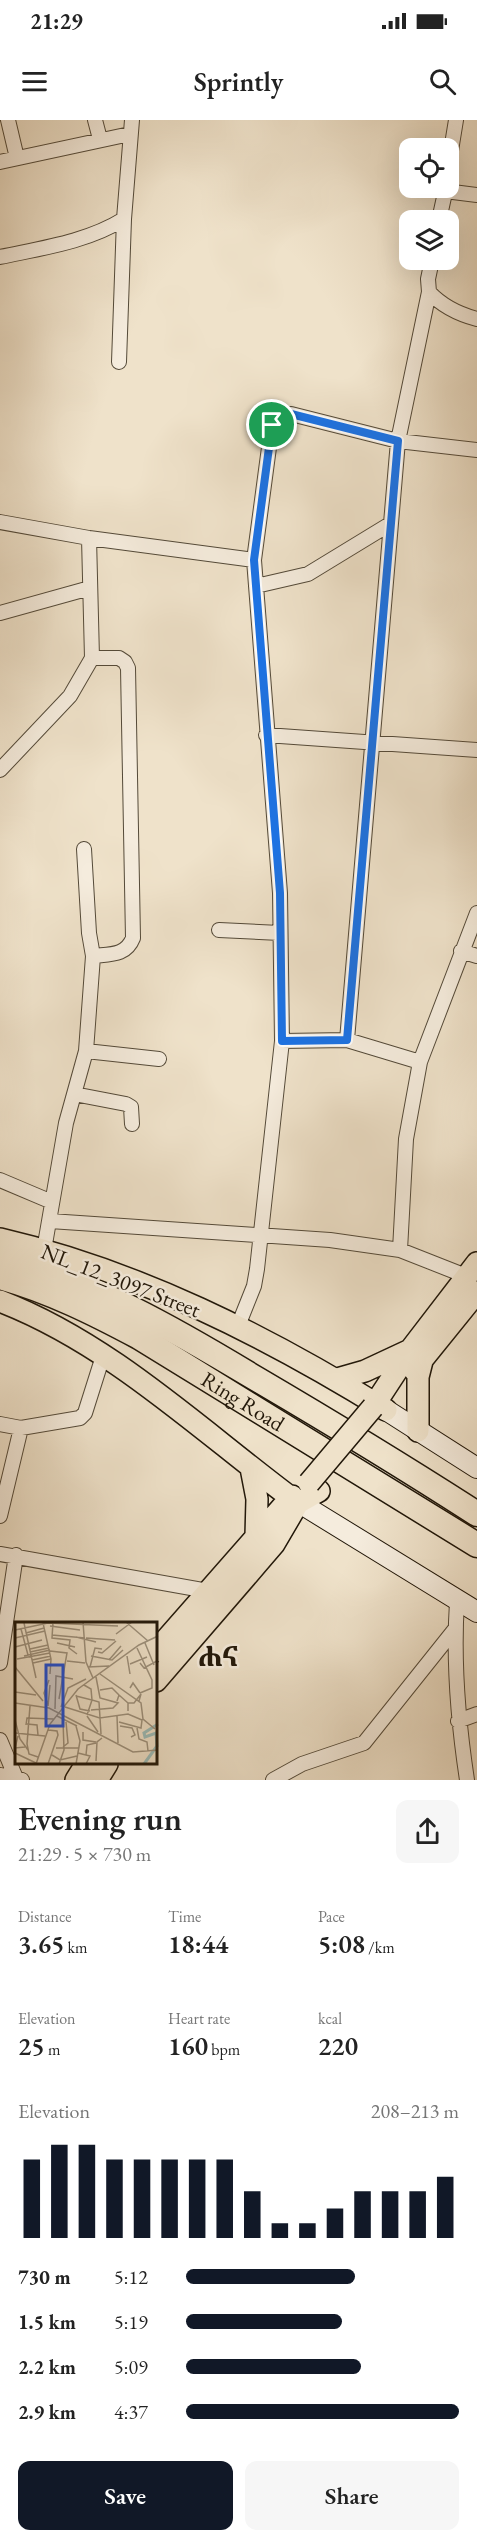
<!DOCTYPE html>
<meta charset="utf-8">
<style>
body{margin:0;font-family:"EB Garamond","Noto Serif Ethiopic",serif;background:#f6f6f6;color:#222;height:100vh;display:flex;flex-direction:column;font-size:22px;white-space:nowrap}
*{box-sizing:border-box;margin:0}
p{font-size:20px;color:#767676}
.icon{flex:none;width:33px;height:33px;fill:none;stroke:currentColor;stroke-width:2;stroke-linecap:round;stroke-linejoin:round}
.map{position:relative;height:1660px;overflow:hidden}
.details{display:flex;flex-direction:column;background:#fff;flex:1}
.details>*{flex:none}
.tools{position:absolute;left:399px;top:18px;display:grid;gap:12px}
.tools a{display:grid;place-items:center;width:60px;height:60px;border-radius:12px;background:#fff;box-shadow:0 6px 24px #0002;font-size:30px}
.pin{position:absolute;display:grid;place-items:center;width:51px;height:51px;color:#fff;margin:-26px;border:3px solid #fff;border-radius:50%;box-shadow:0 2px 6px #0007}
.round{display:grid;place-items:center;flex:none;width:63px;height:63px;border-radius:12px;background:#f6f6f6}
.overview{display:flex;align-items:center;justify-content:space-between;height:102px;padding:0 18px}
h1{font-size:33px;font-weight:600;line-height:45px}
.stats{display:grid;grid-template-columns:repeat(3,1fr);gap:9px;height:102px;padding:6px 18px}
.stats div{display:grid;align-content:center}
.stats b{font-size:26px;font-weight:600}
.stats small{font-size:16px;font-weight:400}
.stats p{font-size:16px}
.chart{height:168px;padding:12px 18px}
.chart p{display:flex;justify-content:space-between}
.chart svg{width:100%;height:108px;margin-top:6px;stroke:#111827;stroke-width:6}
.action{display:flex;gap:12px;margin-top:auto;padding:12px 18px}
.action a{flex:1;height:69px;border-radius:12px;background:#111827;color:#fff;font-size:24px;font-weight:600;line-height:69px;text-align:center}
.action a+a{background:#f6f6f6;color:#222}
ul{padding:0 18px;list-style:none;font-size:20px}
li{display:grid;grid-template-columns:96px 72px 1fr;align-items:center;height:45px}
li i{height:15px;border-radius:8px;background:#111827}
.status{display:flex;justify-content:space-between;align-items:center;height:42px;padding:0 30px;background:#fff;direction:ltr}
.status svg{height:16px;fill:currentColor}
header{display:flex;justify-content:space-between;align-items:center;height:78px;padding:0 18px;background:#fff;font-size:27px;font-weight:600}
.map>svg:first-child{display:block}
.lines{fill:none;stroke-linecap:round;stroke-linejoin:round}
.street-casing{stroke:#544a39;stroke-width:16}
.secondary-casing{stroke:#211709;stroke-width:22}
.primary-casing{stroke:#211709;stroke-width:24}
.highway-casing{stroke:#211709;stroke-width:27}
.street{stroke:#f5ecdd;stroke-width:14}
.secondary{stroke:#f5ecdd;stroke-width:20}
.primary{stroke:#efe2ca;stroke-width:21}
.highway{stroke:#efe2ca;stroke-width:24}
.primary-bridge-casing{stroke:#211709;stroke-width:24;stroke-linecap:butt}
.primary-bridge{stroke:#efe2ca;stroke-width:21}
.route-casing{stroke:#fff;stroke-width:12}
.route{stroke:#1a73e8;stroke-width:8}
.labels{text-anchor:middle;stroke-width:5;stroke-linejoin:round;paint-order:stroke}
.street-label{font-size:22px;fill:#211709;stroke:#f5ecdd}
.district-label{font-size:28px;font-weight:bold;fill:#211709;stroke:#f5ecdd}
.inset-river{fill:none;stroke:#9abdba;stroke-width:3}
.inset-road{fill:none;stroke:#9d917d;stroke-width:1.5}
.view{fill:#1d4ed8;fill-opacity:0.15;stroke:#1d4ed8;stroke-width:3}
.inset-edge{fill:none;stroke:#211709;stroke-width:3}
</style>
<div class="status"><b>21:29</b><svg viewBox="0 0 49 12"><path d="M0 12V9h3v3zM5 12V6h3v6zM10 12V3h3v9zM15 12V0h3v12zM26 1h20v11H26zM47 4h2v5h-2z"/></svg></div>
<header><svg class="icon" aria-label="menu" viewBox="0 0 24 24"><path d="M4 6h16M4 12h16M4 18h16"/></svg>Sprintly<svg class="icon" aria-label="search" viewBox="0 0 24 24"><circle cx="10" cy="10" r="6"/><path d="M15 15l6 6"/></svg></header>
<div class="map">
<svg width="477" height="1660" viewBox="0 0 477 1660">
<rect width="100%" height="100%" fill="#efe2ca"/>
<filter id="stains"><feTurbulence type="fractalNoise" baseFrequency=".00333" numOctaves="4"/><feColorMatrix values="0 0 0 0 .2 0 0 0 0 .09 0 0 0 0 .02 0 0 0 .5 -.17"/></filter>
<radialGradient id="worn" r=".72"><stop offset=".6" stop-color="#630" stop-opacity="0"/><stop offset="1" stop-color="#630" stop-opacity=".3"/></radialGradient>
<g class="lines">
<g class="street-casing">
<path id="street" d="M8 0 17 38
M95 0 100 19
M0 42 130 14
M448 49 456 0
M445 71 477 75
M439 100 446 68
M0 137C42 128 87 122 124 99
M429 172C442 186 458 194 477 199
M119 242 124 99 132 0
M0 402 89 418 254 440
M256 466 308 454 390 404
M0 493 90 468
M266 615 477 630
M0 650 70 576 92 538 89 418
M84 729 89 813 93 836
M219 810 280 813
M461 831 477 836
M347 920 398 321 429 172 428 159 432 140
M282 921 347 920 420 942
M86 931 159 939
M74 974 126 984 131 987 132 1004
M0 1060 52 1082
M50 1101 330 1120 400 1130 466 1156
M44 1130 66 1003 86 931 93 836C110 834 126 836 133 818L128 548 125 542 119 538H92
M400 1130 406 1019 420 942 477 793
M238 1206 254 1166 257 1149 282 921 280 773 254 440 272 305 280 296 291 294 398 321 477 330
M0 1304 21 1308 80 1298 85 1293 103 1236
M0 1396 21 1308
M0 1434 208 1471
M457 1482C453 1542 458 1601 467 1660
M0 1543 16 1435
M458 1601 477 1594
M0 1620 16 1658 22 1660
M0 1655 16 1658V1660
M273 1660 302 1644 364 1623 455 1509"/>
</g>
<g class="secondary-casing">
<path id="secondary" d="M386 1290 477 1348
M290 1377 477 1492"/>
</g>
<g class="primary-casing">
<path id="primary" d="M0 1119C138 1151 266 1216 386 1290
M0 1181C109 1223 198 1308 290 1377
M414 1250 477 1172
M337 1259 365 1251 410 1230
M373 1287 411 1229 477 1143
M418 1311V1257L423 1237
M251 1348 257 1379 256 1416
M156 1531 292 1376
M156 1561 256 1445 274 1424 298 1383 319 1371
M76 1660 86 1644
M97 1660 107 1644"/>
</g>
<g class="highway-casing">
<g id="highway">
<path d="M0 1138C92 1162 174 1209 255 1258 330 1302 404 1347 477 1394"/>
<path id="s1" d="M0 1157C50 1171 94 1193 139 1217L477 1425"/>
</g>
</g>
<use href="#street" class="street"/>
<use href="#secondary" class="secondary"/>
<use href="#primary" class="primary"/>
<use href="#highway" class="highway"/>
<g class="primary-bridge-casing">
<path id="primary-bridge" d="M309 1363 373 1287"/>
</g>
<use href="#primary-bridge" class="primary-bridge"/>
</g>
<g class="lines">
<g class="route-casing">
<path id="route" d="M291 294 398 321 347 920 282 921 280 773 254 440 272 305 280 296Z"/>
</g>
<use href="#route" class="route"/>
</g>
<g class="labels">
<g class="street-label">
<text transform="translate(121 1160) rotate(21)" y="8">NL_12_3097 Street</text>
<text dy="8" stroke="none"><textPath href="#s1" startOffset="274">Ring Road</textPath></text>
</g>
<g class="district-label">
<text x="218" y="1546">ሐና</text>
</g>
</g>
<g transform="translate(15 1502)">
<rect width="142" height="142" fill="#efe2ca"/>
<path class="inset-river" d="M129 142 142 124 141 111 130 115 129 111 143 102"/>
<path class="inset-road" d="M38 0 37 16 55 18 54 26 62 32M68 0 71 40 78 56M111 0 133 19M9 1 21 56M28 1 36 37 35 52M35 4 65 8M6 7 13 33M0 8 33 1 103 4M11 11 29 6M101 12 117 0M37 13 70 16M61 15 81 20M0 16 30 9M71 16 100 18M42 21 60 25M130 21 139 43M0 25 27 18M122 26 137 58V66L125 71M15 27 33 23M35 29 52 31 44 77M15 30 34 26M83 30 87 31 101 19M9 34 35 28M76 34 97 38 108 28M112 34 115 52M2 37 35 31M17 38 36 34M94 38 106 24M52 39 70 41M18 41 36 37M125 41 129 46 142 39M115 42 132 35M0 45 28 79M73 45 94 44M75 45 80 26 87 27M85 52 126 81 128 97 140 107M69 63 76 67 77 78 84 80 85 96 113 92 127 98 126 106 104 100M115 66 118 61 125 71M85 68 97 66 104 73M0 70 21 73M61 73 65 87 75 89M61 74 77 78 72 93M102 79 104 73 113 81M0 81 34 86 118 130 143 128M33 83 29 71 34 58M15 84 12 122 14 132 23 135M33 84 35 63M46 85 53 66 71 57M50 85 85 96 86 112M40 87 41 54 58 57M76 88 98 86 103 81 85 76 81 55M113 89V81H119L126 72 124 79M42 94 62 104M72 94 83 110M102 94 103 121M0 98 5 117 13 128M12 102 22 103 23 113M11 103 12 96 39 97M105 104 117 106 120 113 116 115M122 106 124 117 132 120 133 129M68 110V118L81 120M0 111 30 114M3 114 0 126 10 125M48 125 53 121 51 100M41 126H64M0 131 21 141M63 131 75 134 71 142M37 133 45 138 62 134M71 133 72 123 81 121M81 139 82 120 87 116M21 142 35 102 63 67 124 23 143 14M33 142 43 113 42 109 33 108M44 142 49 128 48 98M61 142 65 119 61 104"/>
<path class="view" d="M31 43H48V104H31Z"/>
<rect width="142" height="142" class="inset-edge"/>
</g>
<rect width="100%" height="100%" filter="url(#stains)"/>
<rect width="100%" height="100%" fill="url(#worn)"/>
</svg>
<div class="tools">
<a><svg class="icon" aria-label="locate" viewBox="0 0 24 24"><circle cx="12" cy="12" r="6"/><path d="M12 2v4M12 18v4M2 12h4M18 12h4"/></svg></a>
<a><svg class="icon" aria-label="layers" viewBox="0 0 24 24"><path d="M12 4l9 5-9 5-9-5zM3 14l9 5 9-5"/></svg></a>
</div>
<div class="pin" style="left:272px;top:305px;background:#1e9e55"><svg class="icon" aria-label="arrive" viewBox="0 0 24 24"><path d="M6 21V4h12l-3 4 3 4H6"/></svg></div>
</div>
<section class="details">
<div class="overview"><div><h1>Evening run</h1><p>21:29 · 5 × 730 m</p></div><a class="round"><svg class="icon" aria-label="share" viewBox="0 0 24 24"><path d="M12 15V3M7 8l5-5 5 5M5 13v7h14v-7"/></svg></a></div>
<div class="stats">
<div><p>Distance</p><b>3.65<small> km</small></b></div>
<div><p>Time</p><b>18:44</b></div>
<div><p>Pace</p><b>5:08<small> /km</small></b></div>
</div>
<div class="stats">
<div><p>Elevation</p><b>25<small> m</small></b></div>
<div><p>Heart rate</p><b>160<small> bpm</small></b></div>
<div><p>kcal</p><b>220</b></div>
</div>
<div class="chart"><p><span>Elevation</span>208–213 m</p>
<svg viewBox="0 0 160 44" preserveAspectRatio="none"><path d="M5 44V12M15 44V6M25 44V6M35 44V12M45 44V12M55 44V12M65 44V12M75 44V12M85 44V25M95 44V38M105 44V38M115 44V32M125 44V25M135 44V25M145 44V25M155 44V19"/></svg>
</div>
<ul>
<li><b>730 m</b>5:12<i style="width:62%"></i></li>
<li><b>1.5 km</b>5:19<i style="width:57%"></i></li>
<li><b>2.2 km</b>5:09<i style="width:64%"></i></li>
<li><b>2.9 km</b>4:37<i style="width:100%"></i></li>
</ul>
<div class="action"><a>Save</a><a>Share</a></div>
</section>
